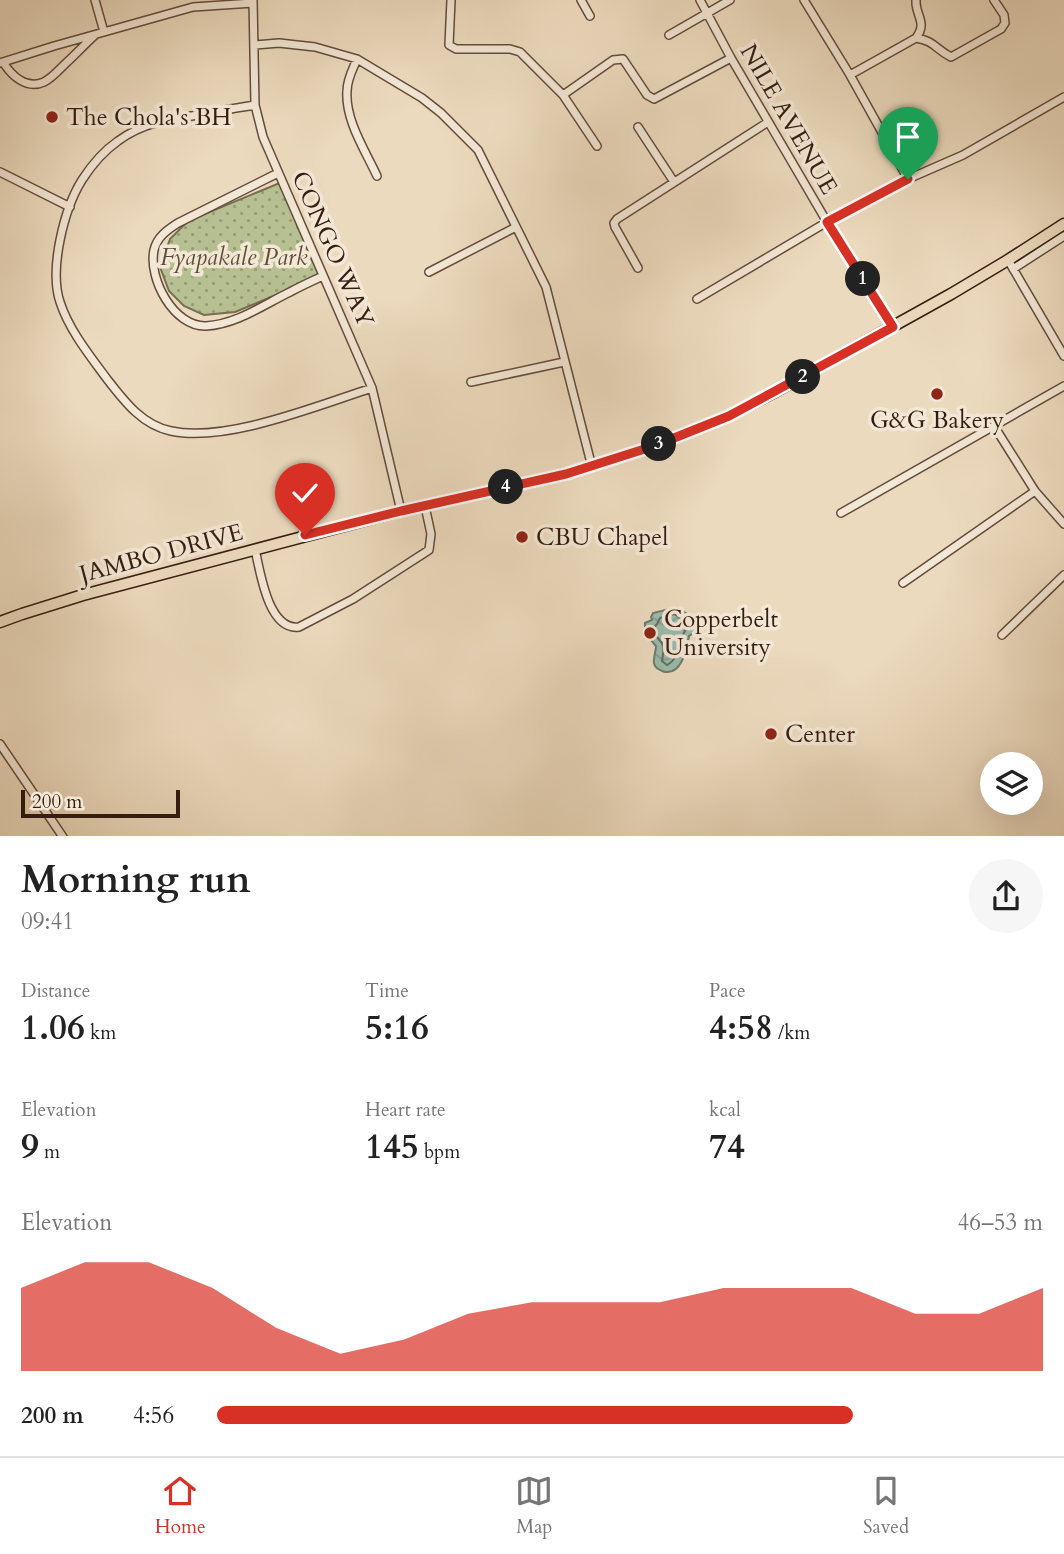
<!DOCTYPE html>
<meta charset="utf-8">
<style>
body{margin:0;font-family:Cardo,serif;background:#f6f6f6;color:#222;height:100vh;display:flex;flex-direction:column;font-size:26px;white-space:nowrap}
*{box-sizing:border-box;margin:0}
p{font-size:23px;color:#767676}
.icon{flex:none;width:38px;height:38px;fill:none;stroke:currentColor;stroke-width:2;stroke-linecap:round;stroke-linejoin:round}
.map{position:relative;height:836px;overflow:hidden}
.sheet{display:flex;flex-direction:column;background:#fff;flex:1}
.sheet>*{flex:none}
.controls{position:absolute;left:980px;top:752px;display:grid;gap:14px}
.controls a{display:grid;place-items:center;width:63px;height:63px;border-radius:50%;background:#fff;box-shadow:0 7px 28px #0002;font-size:35px}
.scale{position:absolute;left:21px;bottom:18px;width:159px;box-sizing:border-box;padding-left:7px;border:4px solid #351d0f;border-top:0;font-size:19px;line-height:24px;white-space:nowrap;color:#351d0f;-webkit-text-stroke:5px #f3e7d5;paint-order:stroke}
.pin{position:absolute;display:grid;place-items:center;width:60px;height:60px;color:#fff;margin:-72px -30px;border-radius:50% 50% 50% 0;rotate:-45deg;box-shadow:0 0 7px #0007}
.pin .icon{rotate:45deg}
.km{position:absolute;width:35px;height:35px;margin:-18px;border-radius:50%;background:#222;color:#fff;font-size:19px;line-height:35px;text-align:center}
.round{display:grid;place-items:center;flex:none;width:74px;height:74px;border-radius:37px;background:#f6f6f6}
.summary{display:flex;align-items:center;justify-content:space-between;height:119px;padding:0 21px}
h1{font-size:38px;font-weight:600;line-height:52px}
.figures{display:grid;grid-template-columns:repeat(3,1fr);gap:10px;height:119px;padding:7px 21px}
.figures div{display:grid;align-content:center}
.figures b{font-size:35px;font-weight:600}
.figures small{font-size:19px;font-weight:400}
.figures p{font-size:19px}
.chart{height:196px;padding:14px 21px}
.chart p{display:flex;justify-content:space-between}
.chart svg{width:100%;height:126px;margin-top:7px;fill:#d93025;opacity:.7}
ul{padding:0 21px;list-style:none;font-size:23px}
li{display:grid;grid-template-columns:112px 84px 1fr;align-items:center;height:52px}
li i{height:18px;border-radius:9px;background:#d93025}
.tabs{display:flex;justify-content:space-around;align-items:center;height:98px;border-top:2px solid #e0e0e0;background:#fff;font-size:19px;color:#767676}
.tabs a{display:grid;justify-items:center;gap:4px}
.tabs .current{color:#d93025}
.map>svg:first-child{display:block}
.grass{fill:url(#grass-dots);stroke:#766e50;stroke-width:2}
.water{fill:url(#water-waves);stroke:#717c6e;stroke-width:2}
.lines{fill:none;stroke-linecap:round;stroke-linejoin:round}
.shore{stroke:#676c5e;stroke-width:2}
.minor-casing{stroke:#634c3b;stroke-width:10}
.major-casing{stroke:#351d0f;stroke-width:13}
.minor{stroke:#f3e7d5;stroke-width:7}
.major{stroke:#ecdabe;stroke-width:10}
.route-casing{stroke:#fff;stroke-width:14}
.route{stroke:#d93025;stroke-width:9}
.poi-dot{fill:#8f2418;stroke:#f3e7d5;stroke-width:2.5}
.labels{text-anchor:middle;stroke-width:7;stroke-linejoin:round;paint-order:stroke}
.poi-label{font-size:24px;fill:#351d0f;stroke:#f3e7d5;text-anchor:start}
.street-label{font-size:24px;fill:#351d0f;stroke:#f3e7d5}
.park-label{font-size:24px;font-style:italic;fill:#5c4e36;stroke:#f3e7d5}
</style>
<div class="map">
<svg width="1064" height="837" viewBox="0 0 1064 837">
<defs>
<pattern id="grass-dots" width="8" height="8" patternUnits="userSpaceOnUse" patternTransform="scale(1.75)"><rect width="8" height="8" fill="#b7c092"/><path d="M2 2h.1M6 6h.1" fill="none" stroke="#969b76" stroke-width="1.8" stroke-linecap="round"/></pattern>
<pattern id="water-waves" width="16" height="10" patternUnits="userSpaceOnUse" patternTransform="scale(1.75)"><rect width="16" height="10" fill="#99bbad"/><path d="M0 5q4-4 8 0t8 0" fill="none" stroke="#84a094"/></pattern>
</defs>
<rect width="100%" height="100%" fill="#ecdabe"/>
<filter id="stains"><feTurbulence type="fractalNoise" baseFrequency=".00286" numOctaves="4"/><feColorMatrix values="0 0 0 0 .2 0 0 0 0 .09 0 0 0 0 .02 0 0 0 .5 -.17"/></filter>
<radialGradient id="worn" r=".72"><stop offset=".6" stop-color="#630" stop-opacity="0"/><stop offset="1" stop-color="#630" stop-opacity=".3"/></radialGradient>
<path class="grass" d="M282 182 322 276 235 312 204 315 184 306 169 291 160 267 170 239 188 221Z"/>
<path class="water" d="M677 607 693 618 697 623 705 625 704 626 698 627 696 632 689 636C687 649 681 678 662 671 658 669 655 668 654 663 653 659 656 651 656 646L645 633V623L652 620 651 617 653 613Z"/>
<g class="lines">
<path class="shore" d="M674 614 687 622 688 626C678 637 682 657 667 665L662 661C666 639 661 645 652 630L657 624 660 618Z"/>
<g class="minor-casing">
<path id="minor" d="M95 0 104 32
M253 0 255 105 263 137 372 388 401 511
M451 0 449 45 456 49H510L520 52 563 95 597 146
M581 0 590 16
M700 0 731 58 827 222 893 327
M804 0 850 75 908 179
M669 35 730 0
M916 38C935 41 935 49 951 57L1001 29 1005 23 1004 15 994 0
M255 45 279 43 315 47 357 59 422 98 441 113 478 150 546 287 592 467
M357 59C353 69 347 79 347 91 345 120 365 150 377 176
M3 62C11 75 26 90 44 82 52 78 59 70 65 64 75 55 84 45 94 36
M0 63 54 46 193 7 253 3
M850 75 916 38C928 22 915 16 916 0
M563 95 613 60 623 59 647 95 654 99 731 58
M255 105C236 108 217 111 198 115 169 119 142 123 118 141 105 150 91 166 82 180 64 209 49 269 60 302 69 330 90 356 107 379 124 401 142 425 171 431 226 443 319 405 372 388
M638 127 674 182
M0 172 70 207
M278 173 178 223C167 230 157 237 154 250 148 279 174 327 206 326 237 324 263 305 290 292 301 286 312 281 323 276
M1008 260 1064 356
M638 268 615 227 614 223 617 219 768 122
M1013 269 1064 236
M429 272 516 227
M697 299 827 222 908 179 963 155 1064 97
M471 382 564 362
M994 426 1035 491 1064 524
M841 513 1064 386
M255 549C260 571 268 631 299 627L353 599 429 550 431 534 425 506
M903 583 1035 491
M1002 635 1064 575
M0 744 63 837"/>
</g>
<g class="major-casing">
<path id="major" d="M0 622 22 614 83 595 401 511 566 474 654 446 729 416 771 394 951 294 1008 260 1064 224"/>
</g>
<use href="#minor" class="minor"/>
<use href="#major" class="major"/>
</g>
<g class="lines">
<g class="route-casing">
<path id="route" d="M305 535 401 511 566 474 654 446 729 416 893 327 827 222 908 179"/>
</g>
<use href="#route" class="route"/>
</g>
<g class="poi-dot">
<circle cx="52" cy="117" r="7"/>
<circle cx="937" cy="394" r="7"/>
<circle cx="522" cy="537" r="7"/>
<circle cx="650" cy="633" r="7"/>
<circle cx="771" cy="734" r="7"/>
</g>
<g class="labels">
<g class="poi-label">
<text x="66" y="125">The Chola's BH</text>
<text x="937" y="428" text-anchor="middle">G&amp;G Bakery</text>
<text x="536" y="545">CBU Chapel</text>
<text x="664" y="627">Copperbelt<tspan x="664" dy="28">University</tspan></text>
<text x="785" y="742">Center</text>
</g>
<g class="street-label">
<text transform="translate(789 119) rotate(60)" y="8">NILE AVENUE</text>
<text transform="translate(333 249) rotate(66)" y="8">CONGO WAY</text>
<text transform="translate(161 553) rotate(-15)" y="8">JAMBO DRIVE</text>
</g>
<g class="park-label">
<text x="234" y="265">Fyapakale Park</text>
</g>
</g>
<rect width="100%" height="100%" filter="url(#stains)"/>
<rect width="100%" height="100%" fill="url(#worn)"/>
</svg>
<div class="controls">
<a><svg class="icon" aria-label="layers" viewBox="0 0 24 24"><path d="M12 4l9 5-9 5-9-5zM3 14l9 5 9-5"/></svg></a>
</div>
<div class="scale">200 m</div>
<div class="pin" style="left:908px;top:179px;background:#1e9e55"><svg class="icon" aria-label="arrive" viewBox="0 0 24 24"><path d="M6 21V4h12l-3 4 3 4H6"/></svg></div>
<div class="pin" style="left:305px;top:535px;background:#d93025"><svg class="icon" aria-label="check" viewBox="0 0 24 24"><path d="M5 12l5 5 9-10"/></svg></div>
<b class="km" style="left:863px;top:279px">1</b>
<b class="km" style="left:803px;top:377px">2</b>
<b class="km" style="left:659px;top:444px">3</b>
<b class="km" style="left:506px;top:487px">4</b>
</div>
<section class="sheet">
<div class="summary"><div><h1>Morning run</h1><p>09:41</p></div><a class="round"><svg class="icon" aria-label="share" viewBox="0 0 24 24"><path d="M12 15V3M7 8l5-5 5 5M5 13v7h14v-7"/></svg></a></div>
<div class="figures">
<div><p>Distance</p><b>1.06<small> km</small></b></div>
<div><p>Time</p><b>5:16</b></div>
<div><p>Pace</p><b>4:58<small> /km</small></b></div>
</div>
<div class="figures">
<div><p>Elevation</p><b>9<small> m</small></b></div>
<div><p>Heart rate</p><b>145<small> bpm</small></b></div>
<div><p>kcal</p><b>74</b></div>
</div>
<div class="chart"><p><span>Elevation</span>46–53 m</p>
<svg viewBox="0 0 160 44" preserveAspectRatio="none"><path d="M0 44V15L10 6L20 6L30 15L40 29L50 38L60 33L70 24L80 20L90 20L100 20L110 15L120 15L130 15L140 24L150 24L160 15V44z"/></svg>
</div>
<ul>
<li><b>200 m</b>4:56<i style="width:77%"></i></li>
</ul>
</section>
<nav class="tabs">
<a class="current"><svg class="icon" aria-label="home" viewBox="0 0 24 24"><path d="M3 11l9-7 9 7M6 9v11h12V9"/></svg>Home</a>
<a><svg class="icon" aria-label="map" viewBox="0 0 24 24"><path d="M3 6l6-2 6 2 6-2v14l-6 2-6-2-6 2zM9 4v14M15 6v14"/></svg>Map</a>
<a><svg class="icon" aria-label="saved" viewBox="0 0 24 24"><path d="M7 4h10v16l-5-4-5 4z"/></svg>Saved</a>
</nav>
